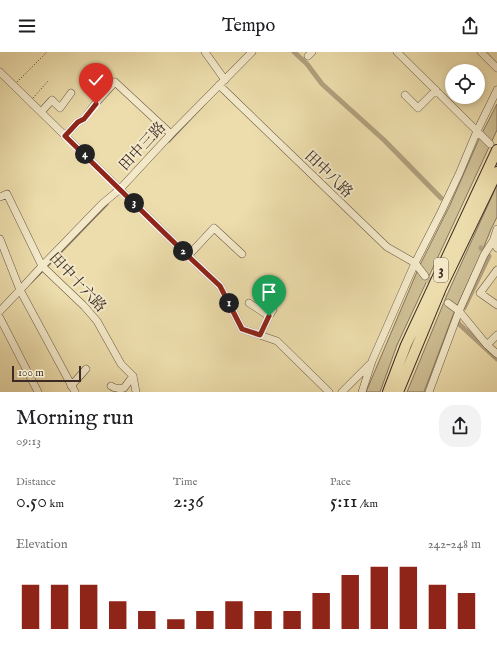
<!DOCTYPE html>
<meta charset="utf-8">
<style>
body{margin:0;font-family:"IM FELL English","Noto Serif TC",serif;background:#f2f2f2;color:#202124;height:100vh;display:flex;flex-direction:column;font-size:15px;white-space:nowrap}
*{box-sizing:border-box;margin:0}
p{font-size:13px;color:#757577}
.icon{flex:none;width:22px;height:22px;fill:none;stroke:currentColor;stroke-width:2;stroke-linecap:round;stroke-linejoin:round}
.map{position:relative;height:340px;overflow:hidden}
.side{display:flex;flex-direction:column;background:#fff;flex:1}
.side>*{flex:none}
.controls{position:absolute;left:445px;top:12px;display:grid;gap:8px}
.controls a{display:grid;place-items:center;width:40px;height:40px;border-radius:50%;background:#fff;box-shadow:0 2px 6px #0003;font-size:20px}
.scale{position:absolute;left:12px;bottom:10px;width:69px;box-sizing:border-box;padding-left:4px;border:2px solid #3c2b25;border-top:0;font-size:11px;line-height:14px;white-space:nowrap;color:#3c2b25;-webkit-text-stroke:3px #f3e9c9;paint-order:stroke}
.pin{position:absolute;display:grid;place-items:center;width:34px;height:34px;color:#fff;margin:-41px -17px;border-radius:50% 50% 50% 0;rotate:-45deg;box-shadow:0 0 4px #0007}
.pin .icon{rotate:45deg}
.km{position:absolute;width:20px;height:20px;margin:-10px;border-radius:50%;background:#222;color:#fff;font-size:11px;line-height:20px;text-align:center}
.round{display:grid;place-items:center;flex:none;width:42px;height:42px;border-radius:16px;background:#f2f2f2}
.summary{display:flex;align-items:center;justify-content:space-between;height:68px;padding:0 16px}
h1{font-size:22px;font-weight:600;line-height:30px}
.metrics{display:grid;grid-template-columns:repeat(3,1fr);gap:6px;height:68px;padding:4px 16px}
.metrics div{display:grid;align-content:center}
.metrics b{font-size:20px;font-weight:600}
.metrics small{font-size:11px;font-weight:400}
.metrics p{font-size:11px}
.chart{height:112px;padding:8px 16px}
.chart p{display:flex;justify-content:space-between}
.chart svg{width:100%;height:72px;margin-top:4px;stroke:#8f2418;stroke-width:6}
header{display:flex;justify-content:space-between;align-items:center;height:52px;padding:0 16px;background:#fff;font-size:18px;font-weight:600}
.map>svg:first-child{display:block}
.green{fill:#cfbf95;stroke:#86755d}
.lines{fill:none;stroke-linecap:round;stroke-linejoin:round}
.stream{stroke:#82715a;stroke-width:1.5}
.canal{stroke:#b1a07e;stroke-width:5}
.minor-tunnel{stroke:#cab991;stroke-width:7;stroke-dasharray:7 3.5;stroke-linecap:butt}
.minor-casing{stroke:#685847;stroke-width:8}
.highway-casing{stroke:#3c2b25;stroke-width:12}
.path{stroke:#3c2b25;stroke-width:1;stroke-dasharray:1 2;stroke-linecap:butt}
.minor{stroke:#f3e9c9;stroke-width:7}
.highway{stroke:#edddac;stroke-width:10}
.route-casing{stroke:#fff;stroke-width:8}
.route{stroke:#8f2418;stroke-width:5}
.labels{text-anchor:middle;stroke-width:4;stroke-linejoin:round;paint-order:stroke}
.shield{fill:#f3e9c9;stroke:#736456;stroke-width:1}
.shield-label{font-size:14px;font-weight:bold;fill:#3c2b25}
.street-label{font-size:15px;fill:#3c2b25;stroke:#f3e9c9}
</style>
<header><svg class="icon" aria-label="menu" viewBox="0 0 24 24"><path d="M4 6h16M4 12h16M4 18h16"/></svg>Tempo<svg class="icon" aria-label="share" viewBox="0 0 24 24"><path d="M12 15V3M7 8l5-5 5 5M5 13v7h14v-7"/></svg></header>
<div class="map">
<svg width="497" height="340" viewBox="0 0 497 340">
<rect width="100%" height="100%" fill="#edddac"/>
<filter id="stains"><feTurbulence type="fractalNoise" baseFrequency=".005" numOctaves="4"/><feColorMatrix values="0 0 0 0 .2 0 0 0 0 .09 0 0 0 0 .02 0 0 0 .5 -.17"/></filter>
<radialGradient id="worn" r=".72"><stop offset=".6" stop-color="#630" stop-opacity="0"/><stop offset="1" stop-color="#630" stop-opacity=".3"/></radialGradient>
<path class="green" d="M497 52V78L397 293 380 340H366L419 215 450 153 479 87Z
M497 133V165L491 177 481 202 453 263 424 340H407L447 243Z"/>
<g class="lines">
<path class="stream" d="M169 90 205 52
M48 214 108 152
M31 231 43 219"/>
<path class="canal" d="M294 0 307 12 322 32 384 88 441 146
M464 256 489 204 481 196
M458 269V271L497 307"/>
<path class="minor-tunnel" d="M425 224 448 251"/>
<g class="minor-casing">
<path id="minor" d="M205 0 225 28
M397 0 477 79 497 38
M481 0 497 16
M308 4 312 0
M0 20 188 204 220 234 242 277 277 289 329 340
M219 33 387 195 415 211 425 224
M405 43 418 56 436 38
M41 60 52 48 60 56 71 41
M65 84 78 70 84 67 95 52 115 30 171 82
M0 145 7 142 42 214 84 254 97 269 121 312 133 324 136 340
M496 186 493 189 497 196
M0 187 20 238 75 340
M188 204 214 176 242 202
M497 218 480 241 497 253
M249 251 269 264
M448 251 459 259 487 293 497 302
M0 259 20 238 42 214 102 152 120 137 171 82 252 0
M0 266 38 340
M260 283 269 264 273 258
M487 293 497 283
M71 334 86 317
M111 334C115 337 119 337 124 336L133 324
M342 340 370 312
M362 340 372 309 415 211 441 160 459 122 477 79 490 92
M429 340 459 259 484 203 493 189 497 177"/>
</g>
<g class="highway-casing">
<path id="highway" d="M388 340 406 293 497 98
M398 340 441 236 497 120"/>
</g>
<path class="path" d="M17 30 47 0
M33 46 48 29"/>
<use href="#minor" class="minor"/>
<use href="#highway" class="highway"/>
</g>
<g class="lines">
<g class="route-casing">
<path id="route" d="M96 52 84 67 78 70 65 84 188 204 220 234 242 277 260 283 269 264"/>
</g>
<use href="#route" class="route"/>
</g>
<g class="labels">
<rect class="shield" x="434" y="206" width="14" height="24" rx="3"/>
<g class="shield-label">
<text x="441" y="223">3</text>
</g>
<g class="street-label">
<text transform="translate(142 94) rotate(-47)" y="5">田中三路</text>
<text transform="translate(329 122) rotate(44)" y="5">田中八路</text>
<text transform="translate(78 230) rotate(47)" y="5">田中十六路</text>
</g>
</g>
<rect width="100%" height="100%" filter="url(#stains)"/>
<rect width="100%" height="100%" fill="url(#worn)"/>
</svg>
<div class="controls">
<a><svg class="icon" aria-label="locate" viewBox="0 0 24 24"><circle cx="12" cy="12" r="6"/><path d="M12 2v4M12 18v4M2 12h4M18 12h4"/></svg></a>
</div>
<div class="scale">100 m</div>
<div class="pin" style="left:269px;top:264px;background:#1e9e55"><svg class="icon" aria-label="arrive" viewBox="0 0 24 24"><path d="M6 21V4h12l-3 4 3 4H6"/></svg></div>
<div class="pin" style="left:96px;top:52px;background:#d93025"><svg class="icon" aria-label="check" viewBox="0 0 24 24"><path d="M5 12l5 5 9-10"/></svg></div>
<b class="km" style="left:229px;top:251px">1</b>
<b class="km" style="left:183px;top:199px">2</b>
<b class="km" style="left:134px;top:151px">3</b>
<b class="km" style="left:85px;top:102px">4</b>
</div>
<section class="side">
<div class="summary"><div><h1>Morning run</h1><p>09:13</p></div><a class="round"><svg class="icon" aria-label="share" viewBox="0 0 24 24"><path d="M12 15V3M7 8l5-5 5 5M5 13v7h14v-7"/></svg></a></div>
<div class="metrics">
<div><p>Distance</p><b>0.50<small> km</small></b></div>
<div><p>Time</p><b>2:36</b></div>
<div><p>Pace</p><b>5:11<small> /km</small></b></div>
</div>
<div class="chart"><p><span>Elevation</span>242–248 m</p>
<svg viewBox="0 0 160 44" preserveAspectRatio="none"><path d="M5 44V17M15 44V17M25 44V17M35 44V27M45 44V33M55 44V38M65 44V33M75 44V27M85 44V33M95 44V33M105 44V22M115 44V11M125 44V6M135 44V6M145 44V17M155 44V22"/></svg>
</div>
</section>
